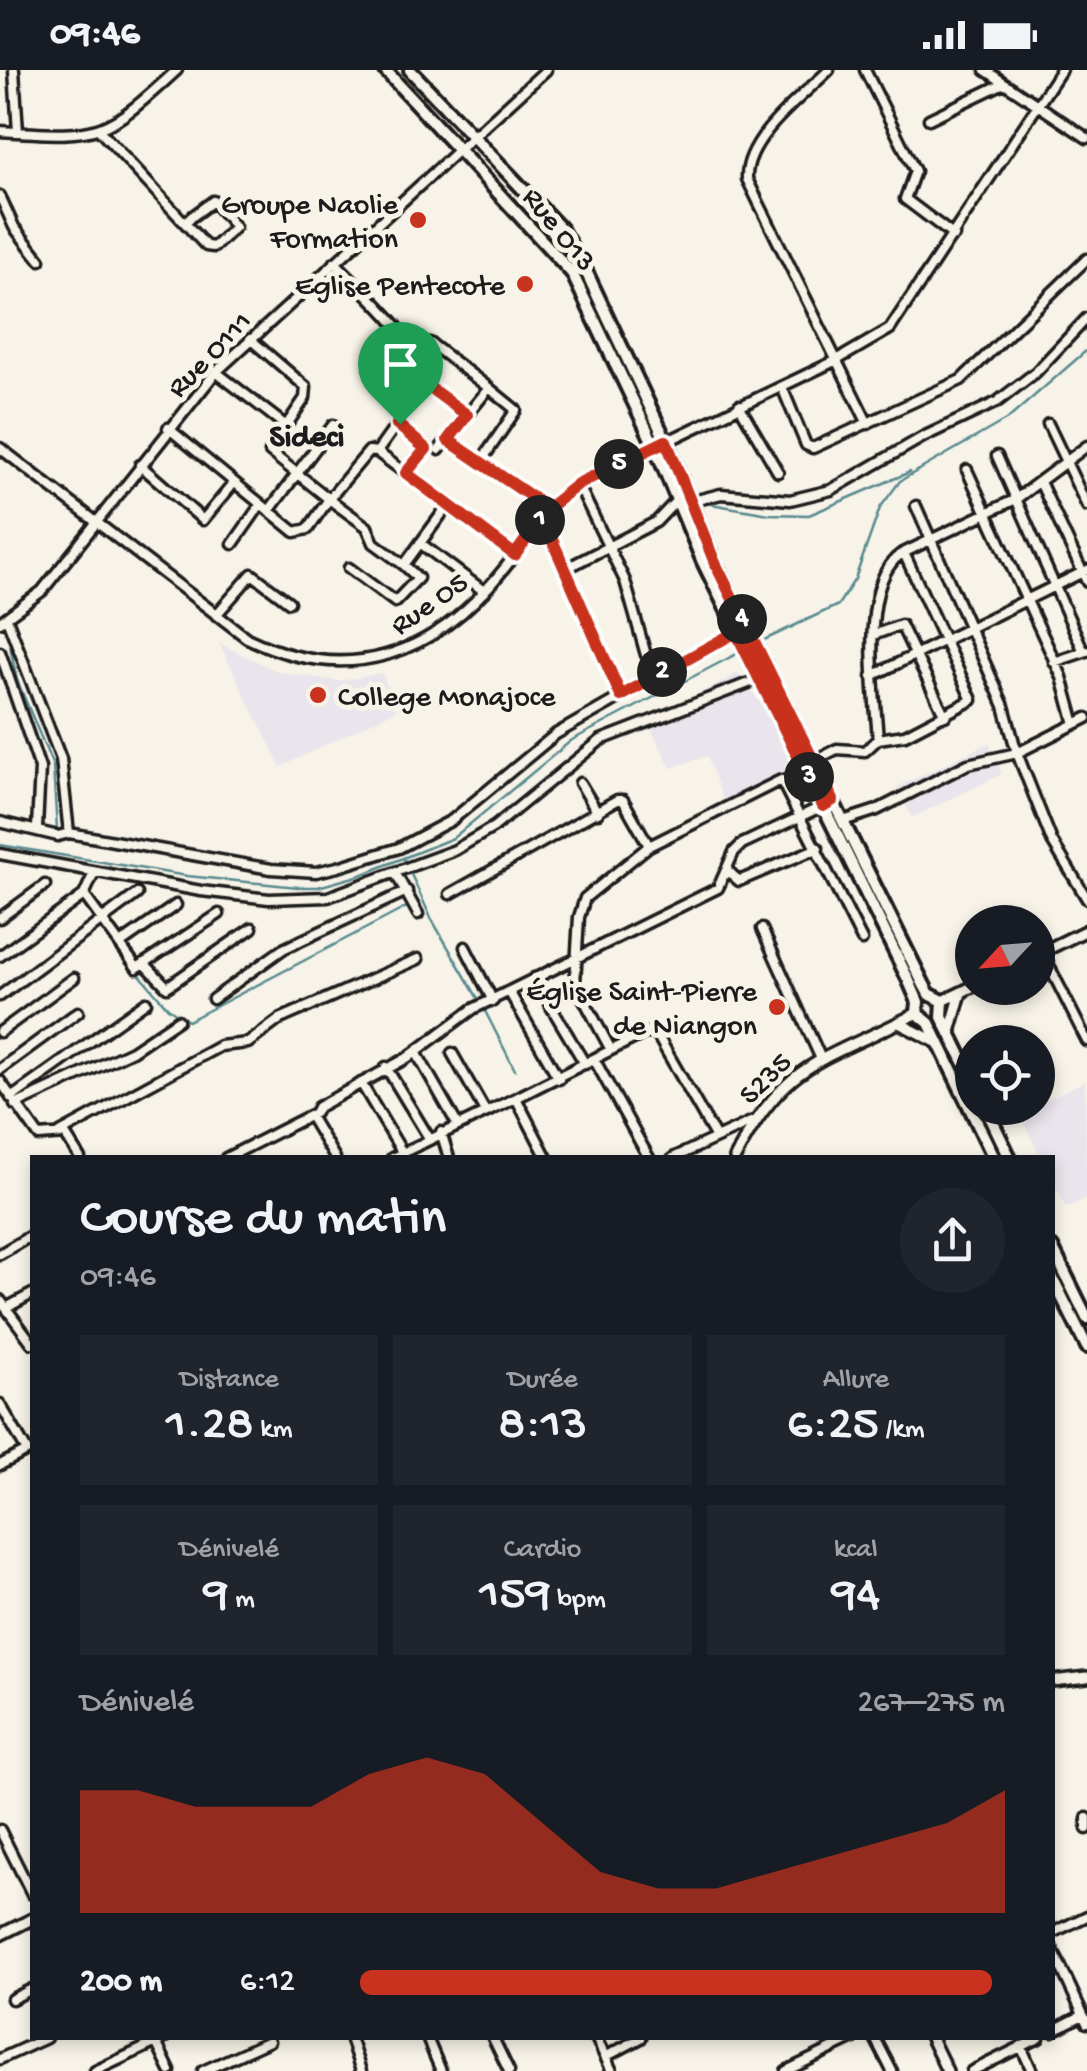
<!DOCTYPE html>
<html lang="fr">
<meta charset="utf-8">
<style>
body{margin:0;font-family:"Gochi Hand",sans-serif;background:#20242c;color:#f1f3f6;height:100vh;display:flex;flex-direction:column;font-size:38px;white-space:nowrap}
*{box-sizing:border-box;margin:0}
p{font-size:32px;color:#9ea1a6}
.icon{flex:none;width:55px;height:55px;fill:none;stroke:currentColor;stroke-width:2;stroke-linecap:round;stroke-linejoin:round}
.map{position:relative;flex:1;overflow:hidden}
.side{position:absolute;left:30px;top:1085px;width:1025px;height:885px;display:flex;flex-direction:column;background:#171b24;border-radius:0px;box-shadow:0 5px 15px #0003}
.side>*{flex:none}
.needle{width:65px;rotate:244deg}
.controls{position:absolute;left:955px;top:835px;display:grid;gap:20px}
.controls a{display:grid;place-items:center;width:100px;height:100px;border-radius:50%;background:#171b24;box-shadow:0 5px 15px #0003;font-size:50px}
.pin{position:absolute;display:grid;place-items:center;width:85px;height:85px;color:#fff;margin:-102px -42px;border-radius:50% 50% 50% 0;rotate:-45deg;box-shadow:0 0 10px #0007}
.pin .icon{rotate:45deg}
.km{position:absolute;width:50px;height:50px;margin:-25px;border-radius:50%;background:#222;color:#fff;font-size:28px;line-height:50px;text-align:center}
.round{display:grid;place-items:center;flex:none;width:105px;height:105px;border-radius:52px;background:#20242c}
.head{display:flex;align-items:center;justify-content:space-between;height:170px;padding:0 50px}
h1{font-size:55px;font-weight:600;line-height:75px}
.figures{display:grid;grid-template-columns:repeat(3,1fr);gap:15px;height:170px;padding:10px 50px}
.figures div{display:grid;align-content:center;border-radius:0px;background:#20242c;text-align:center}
.figures b{font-size:50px;font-weight:600}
.figures small{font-size:28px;font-weight:400}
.figures p{font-size:28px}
.chart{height:280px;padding:20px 50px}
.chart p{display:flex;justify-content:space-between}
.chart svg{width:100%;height:180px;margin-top:10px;fill:#c8321e;opacity:.7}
ul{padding:0 50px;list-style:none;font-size:32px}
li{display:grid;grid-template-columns:160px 120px 1fr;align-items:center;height:75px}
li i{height:25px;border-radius:12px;background:#c8321e}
.status{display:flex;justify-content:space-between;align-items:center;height:70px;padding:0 50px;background:#171b24;direction:ltr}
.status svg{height:28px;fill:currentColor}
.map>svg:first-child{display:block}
.built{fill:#eae5ec}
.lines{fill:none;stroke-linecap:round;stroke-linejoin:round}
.stream{stroke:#598a8f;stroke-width:2.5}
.minor-casing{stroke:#1c1c1c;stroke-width:15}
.tertiary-casing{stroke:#1c1c1c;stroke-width:16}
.secondary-casing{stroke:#1c1c1c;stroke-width:18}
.minor{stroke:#f7f3e8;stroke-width:8}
.tertiary{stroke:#f7f3e8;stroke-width:9}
.secondary{stroke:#f7f3e8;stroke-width:10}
.route-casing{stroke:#fff;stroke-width:20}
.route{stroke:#c8321e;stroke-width:12}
.poi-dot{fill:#c8321e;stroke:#f7f3e8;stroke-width:4}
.labels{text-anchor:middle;stroke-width:10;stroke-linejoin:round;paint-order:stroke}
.poi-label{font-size:30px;fill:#1c1c1c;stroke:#f7f3e8;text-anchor:end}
.street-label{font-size:30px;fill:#1c1c1c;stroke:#f7f3e8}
.neighbourhood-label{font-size:32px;font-weight:bold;fill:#1c1c1c;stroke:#f7f3e8}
</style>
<div class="status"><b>09:46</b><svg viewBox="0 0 49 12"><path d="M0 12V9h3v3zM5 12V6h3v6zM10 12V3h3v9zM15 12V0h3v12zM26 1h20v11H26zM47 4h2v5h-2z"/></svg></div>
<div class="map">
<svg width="1087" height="2001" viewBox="0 0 1087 2001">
<rect width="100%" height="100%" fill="#f7f3e8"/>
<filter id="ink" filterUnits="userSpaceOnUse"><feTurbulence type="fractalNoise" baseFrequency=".01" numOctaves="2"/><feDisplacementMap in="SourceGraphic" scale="20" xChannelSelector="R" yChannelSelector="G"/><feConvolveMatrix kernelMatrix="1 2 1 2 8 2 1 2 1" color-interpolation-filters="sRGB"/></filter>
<g filter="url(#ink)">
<path class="built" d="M219 573 279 602 339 611 382 603 396 640 281 697Z
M738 603 766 640 795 701 724 732 707 686 671 698 647 652Z
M989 673 1002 704 912 748 897 717Z
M1085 1011 1087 1128 1066 1138 1053 1111 1052 1088 1041 1087 1019 1043Z"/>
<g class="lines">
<path class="stream" d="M711 434 769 444 809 445 910 402
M760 572 838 535 855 509 880 438 900 411 1009 348 1087 280
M10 576 17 610 53 696 57 760
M0 775 187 806 298 817H318L361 805 453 768 572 670 744 580
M404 789 431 848 480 932
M135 899 168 938 188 951 409 836
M484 939 515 1000"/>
<g class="minor-casing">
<path id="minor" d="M14 0 18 62
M829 0C802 27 745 68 747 109L868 354
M865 0 915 101 905 129 954 166
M985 0 1087 68
M929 49 1004 13
M0 61C101 67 102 69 177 0
M100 61 206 176 214 177 235 157 213 131 186 151
M0 126 14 157 40 190
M335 192C359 218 418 267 421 302L397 354 377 382 515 485
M250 269 306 317 305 328 286 356
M430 273 489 318 439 380
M418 309 467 345
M782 317 806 375 813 378 961 310 1087 189
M739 335 778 402
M397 354 426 377 407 403
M1048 354 1087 436
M168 358 295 462 308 459 329 429 270 382 286 356 216 302
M448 370 548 438
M0 378 247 568C349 617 434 586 503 500 528 470 545 436 578 414L837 290 890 259 1061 0
M377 382 369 381 329 429 367 457 374 473 404 495
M997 386 1084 582
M482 390 516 340 489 318
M140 395 203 450 234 413
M967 400 1062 607 1075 654
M1040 412 1087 512
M578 414 625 511 646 585
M689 432 721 424 790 430 831 420 923 367 997 332 1036 302 1087 248
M916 436 1004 636 1017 683 1052 771 1087 829
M269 441 333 355
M542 447 621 626
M420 473 485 522
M233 474 261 434
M349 498 395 532 418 508 404 495 449 434
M567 498 656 452 677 430
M216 545 252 504 289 532
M7 549 61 689 69 763 271 799 316 802 338 797 399 778 452 750 556 664 736 561
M0 552 42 521 216 302 546 0
M873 565 901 555 945 646
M0 582 40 698 37 758
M1054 592 1087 581
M872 606 1087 500
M878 669 905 665 972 630 904 483
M813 691 837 679 865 681 878 669C875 623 858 514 901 484L1016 429 1087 376
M580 713 598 743
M843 751 877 740 968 694 1017 683 1087 648
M0 752 58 766 69 763
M0 784 201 821 269 829 328 827 455 780 494 757 601 670 759 609
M727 800 739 811 818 778
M94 803 84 825 137 898 219 844
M396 804 418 844
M450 824 617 730H623L649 776
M0 848 45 815
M762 859 821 989
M120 874 176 835
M465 877 493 931
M1042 882 1087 971
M0 886 84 825
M146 895 167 917 252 858
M534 908 585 994
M510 923 559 1009
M0 926 137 824
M213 929 283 879 407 821
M0 962 74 908
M611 980 575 913 579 847 585 828 649 776 781 710 862 870
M416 982 457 1054
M452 983 485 1041
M594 989 649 1088
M386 997 429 1068
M0 999 78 942
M0 1011 39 1066 65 1064 80 1088
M361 1013 402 1082
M11 1028 146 932
M516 1028 645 963H656L715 1066
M15 1035 132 981 178 950
M310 1046 335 1088
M441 1062 449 1088
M60 1063 220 976 248 973 280 949 418 889
M226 1088 315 1043 318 1037 407 988 473 939 718 818 734 782 742 774 825 735
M392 1088 516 1028 547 1088
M673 1088 753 1051
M0 1184 32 1165
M0 1230 32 1273
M6 1238 32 1224
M0 1334 27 1381 0 1395
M1087 1748V1759
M0 1760 32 1824
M1052 1863 1087 1846
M1052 1878 1087 1953
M12 1929 32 1919
M1052 1961 1083 1945
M350 1968 361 2001
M427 1968 441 2001
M493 1968 509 2001
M596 1968 612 2001
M875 1968 892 2001
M156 1972 170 2001
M1021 1976 1032 2001
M605 1987 641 1968
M0 1989 46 1968
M95 2001 165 1968
M203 2001 269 1971
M786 2001 854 1968
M972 2001 1039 1968"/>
</g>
<g class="tertiary-casing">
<path id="tertiary" d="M1038 884 1087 860
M943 931 972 917
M899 953 936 972
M950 962 961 923
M735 1088C785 988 827 991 917 943
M1052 1611 1087 1607
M0 1865 32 1849
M931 1968 947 2001"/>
</g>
<g class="secondary-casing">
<path id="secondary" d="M385 0 572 203 655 377 703 492 908 909 918 932 917 943 929 953 994 1088
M410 0 560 158 585 199 666 371 715 493 924 915 929 924 943 931 942 947 972 1008
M986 1038 1010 1088
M1052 1177 1087 1248
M1052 1207 1087 1277"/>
</g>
<use href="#minor" class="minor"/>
<use href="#tertiary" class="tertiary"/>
<use href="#secondary" class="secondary"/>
</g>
</g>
<g class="lines" filter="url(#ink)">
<g class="route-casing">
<path id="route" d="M418 309 467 345 448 370 548 438 578 414 666 371 715 493 833 730 823 736 736 562 621 626 542 447 515 485 406 403 426 379 397 354Z"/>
</g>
<use href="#route" class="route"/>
</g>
<g class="poi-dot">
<circle cx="418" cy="150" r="10"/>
<circle cx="525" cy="214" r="10"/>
<circle cx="318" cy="625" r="10"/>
<circle cx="777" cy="937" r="10"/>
</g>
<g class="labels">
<g class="poi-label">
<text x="398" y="143">Groupe Naolie<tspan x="398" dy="34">Formation</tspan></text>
<text x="505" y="224">Eglise Pentecote</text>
<text x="338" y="635" text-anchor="start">College Monajoce</text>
<text x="757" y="930">Église Saint-Pierre<tspan x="757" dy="34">de Niangon</tspan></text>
</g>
<g class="street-label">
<text transform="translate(561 158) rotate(51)" y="10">Rue O13</text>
<text transform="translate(208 283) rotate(-46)" y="10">Rue O111</text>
<text transform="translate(428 532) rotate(-35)" y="10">Rue O5</text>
<text transform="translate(764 1007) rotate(-45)" y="10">S235</text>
</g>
<g class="neighbourhood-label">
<text x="307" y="375">Sideci</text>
</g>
</g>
</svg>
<div class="controls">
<a><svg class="needle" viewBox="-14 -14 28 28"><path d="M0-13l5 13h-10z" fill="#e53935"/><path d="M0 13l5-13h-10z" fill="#9ea1a6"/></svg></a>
<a><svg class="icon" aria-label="locate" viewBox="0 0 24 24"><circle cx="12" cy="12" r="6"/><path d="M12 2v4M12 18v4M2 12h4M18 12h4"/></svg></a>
</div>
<div class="pin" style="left:400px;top:354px;background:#1e9e55"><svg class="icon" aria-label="arrive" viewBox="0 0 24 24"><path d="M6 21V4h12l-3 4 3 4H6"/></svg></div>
<b class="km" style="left:540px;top:450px">1</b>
<b class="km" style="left:662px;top:602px">2</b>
<b class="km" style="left:809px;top:707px">3</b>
<b class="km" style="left:742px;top:549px">4</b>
<b class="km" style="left:619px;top:394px">5</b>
<section class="side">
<div class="head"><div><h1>Course du matin</h1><p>09:46</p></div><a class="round"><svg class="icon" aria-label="share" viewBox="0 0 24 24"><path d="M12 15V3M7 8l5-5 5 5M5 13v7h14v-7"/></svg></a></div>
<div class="figures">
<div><p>Distance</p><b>1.28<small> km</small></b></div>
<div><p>Durée</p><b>8:13</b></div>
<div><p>Allure</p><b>6:25<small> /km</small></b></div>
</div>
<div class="figures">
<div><p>Dénivelé</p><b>9<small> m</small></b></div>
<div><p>Cardio</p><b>159<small> bpm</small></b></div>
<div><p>kcal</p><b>94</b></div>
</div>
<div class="chart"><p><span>Dénivelé</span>267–275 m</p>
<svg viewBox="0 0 160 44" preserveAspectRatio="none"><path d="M0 44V14L10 14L20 18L30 18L40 18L50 10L60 6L70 10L80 22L90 34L100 38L110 38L120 34L130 30L140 26L150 22L160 14V44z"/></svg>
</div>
<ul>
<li><b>200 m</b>6:12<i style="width:98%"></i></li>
</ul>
</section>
</div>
